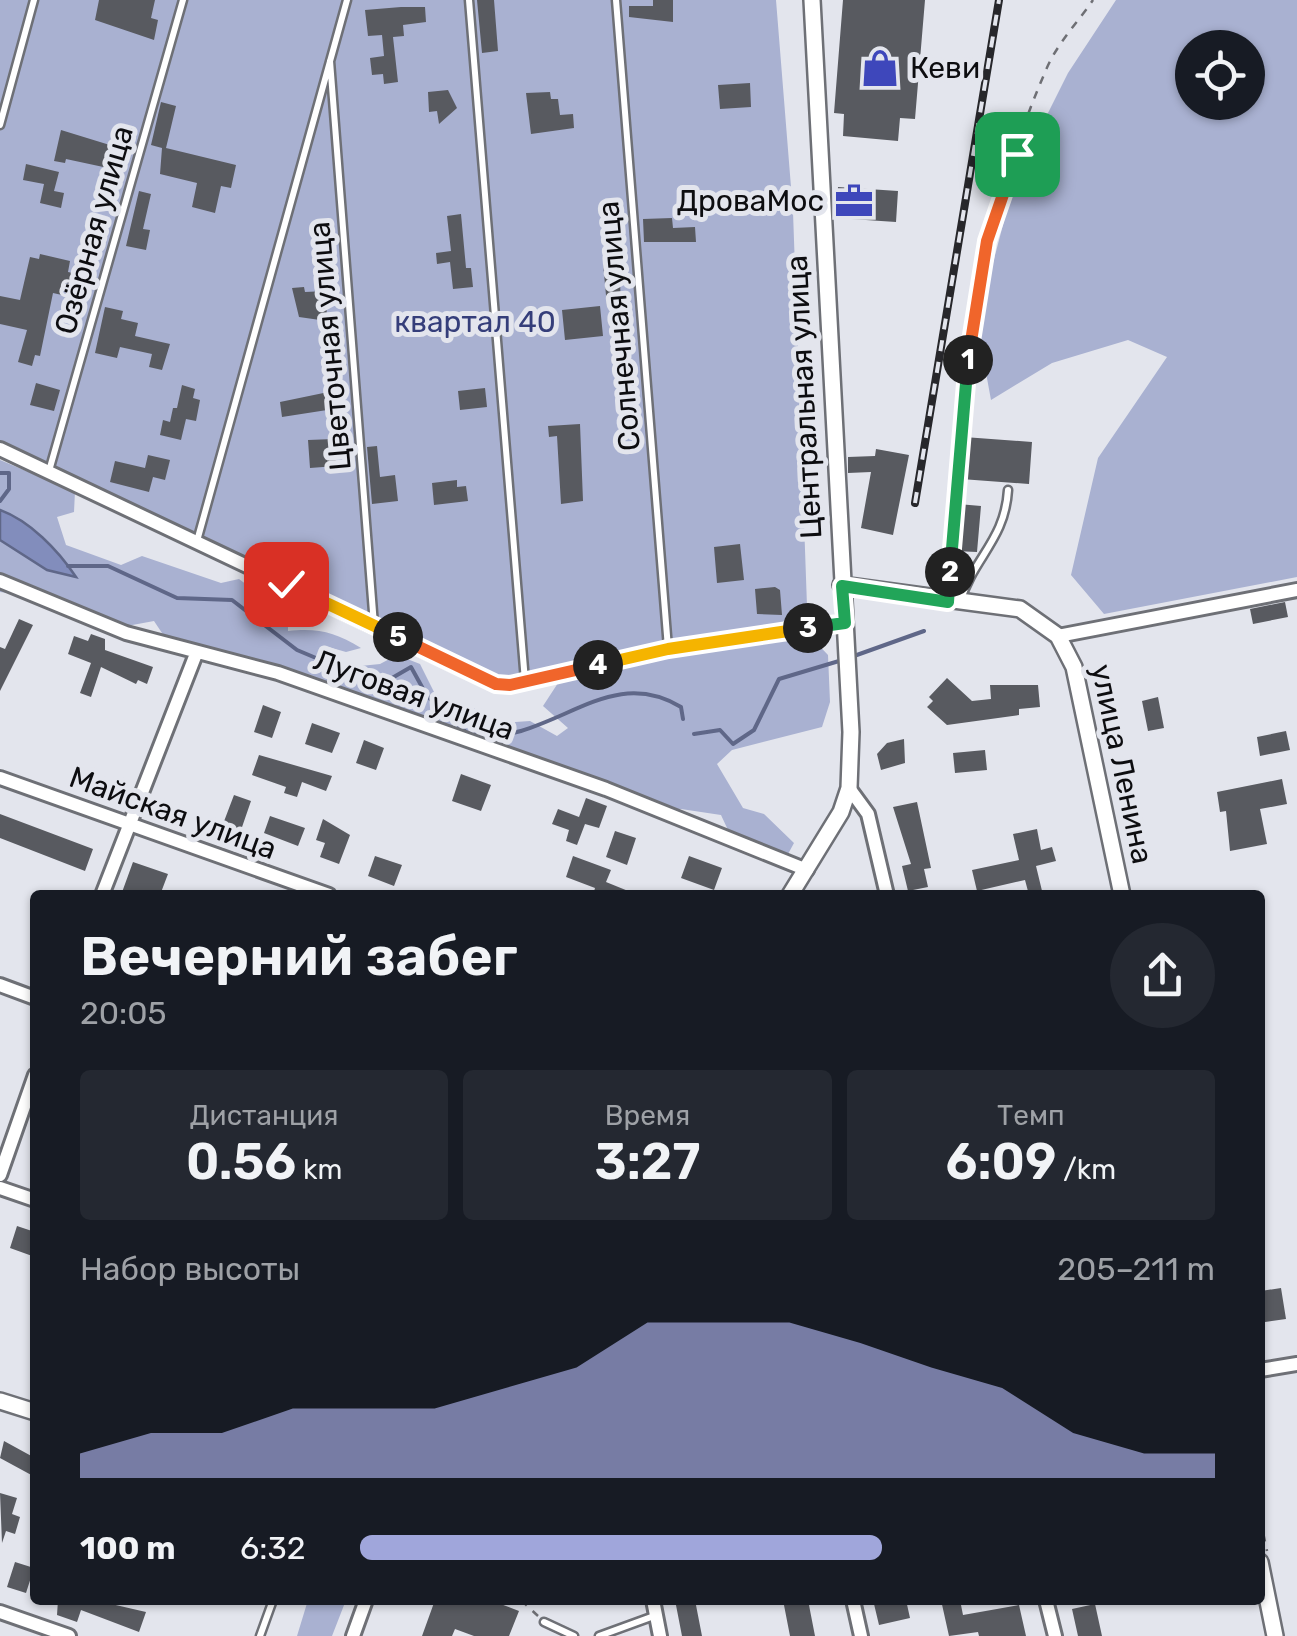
<!DOCTYPE html>
<html lang="ru">
<meta charset="utf-8">
<style>
body{margin:0;font-family:Rubik,sans-serif;background:#242831;color:#f1f3f6;height:100vh;display:flex;flex-direction:column;font-size:38px;white-space:nowrap}
*{box-sizing:border-box;margin:0}
p{font-size:32px;color:#9ea1a6}
.icon{flex:none;width:55px;height:55px;fill:none;stroke:currentColor;stroke-width:2;stroke-linecap:round;stroke-linejoin:round}
.map{position:relative;flex:1;overflow:hidden}
.sheet{position:absolute;left:30px;top:890px;width:1235px;height:715px;display:flex;flex-direction:column;background:#171b24;border-radius:10px;box-shadow:0 2px 8px #0004}
.sheet>*{flex:none}
.buttons{position:absolute;left:1175px;top:30px;display:grid;gap:20px}
.buttons a{display:grid;place-items:center;width:90px;height:90px;border-radius:50%;background:#171b24;box-shadow:0 2px 8px #0004;font-size:50px}
.pin{position:absolute;display:grid;place-items:center;width:85px;height:85px;color:#fff;margin:-42px;border-radius:20px;box-shadow:0 5px 15px #0006}
.km{position:absolute;width:50px;height:50px;margin:-25px;border-radius:50%;background:#222;color:#fff;font-size:28px;line-height:50px;text-align:center}
.round{display:grid;place-items:center;flex:none;width:105px;height:105px;border-radius:52px;background:#242831}
.headline{display:flex;align-items:center;justify-content:space-between;height:170px;padding:0 50px}
h1{font-size:55px;font-weight:600;line-height:75px}
.figures{display:grid;grid-template-columns:repeat(3,1fr);gap:15px;height:170px;padding:10px 50px}
.figures div{display:grid;align-content:center;border-radius:10px;background:#242831;text-align:center}
.figures b{font-size:50px;font-weight:600}
.figures small{font-size:28px;font-weight:400}
.figures p{font-size:28px}
.chart{height:280px;padding:20px 50px}
.chart p{display:flex;justify-content:space-between}
.chart svg{width:100%;height:180px;margin-top:10px;fill:#a0a6db;opacity:.7}
ul{padding:0 50px;list-style:none;font-size:32px}
li{display:grid;grid-template-columns:160px 120px 1fr;align-items:center;height:75px}
li i{height:25px;border-radius:12px;background:#a0a6db}
.map>svg:first-child{display:block}
.green{fill:#a9b1d1;fill-rule:evenodd}
.water{fill:#828dbc;stroke:#5f6788;stroke-width:2.5}
.lines{fill:none;stroke-linecap:round;stroke-linejoin:round}
.stream{stroke:#5f6788;stroke-width:4}
.building{fill:#585a60}
.service-casing{stroke:#6e7076;stroke-width:11}
.minor-casing{stroke:#6e7076;stroke-width:18}
.tertiary-casing{stroke:#6e7076;stroke-width:20}
.path{stroke:#6e6f74;stroke-width:2.5;stroke-dasharray:8 8;stroke-linecap:butt}
.service{stroke:#fff;stroke-width:6}
.minor{stroke:#fff;stroke-width:12}
.tertiary{stroke:#fff;stroke-width:15}
.rail-casing{stroke:#27272b;stroke-width:8}
.rail{stroke:#e3e5ed;stroke-width:4;stroke-dasharray:11;stroke-linecap:butt}
.split-1-casing{stroke:#fff;stroke-width:20}
.split-2-casing{stroke:#fff;stroke-width:20}
.split-3-casing{stroke:#fff;stroke-width:20}
.split-4-casing{stroke:#fff;stroke-width:20}
.split-5-casing{stroke:#fff;stroke-width:20}
.split-6-casing{stroke:#fff;stroke-width:20}
.split-1{stroke:#f0652b;stroke-width:12}
.split-2{stroke:#22a559;stroke-width:12}
.split-3{stroke:#22a559;stroke-width:12}
.split-4{stroke:#f5b400;stroke-width:12}
.split-5{stroke:#f0652b;stroke-width:12}
.split-6{stroke:#f5b400;stroke-width:12}
.labels{text-anchor:middle;stroke-width:10;stroke-linejoin:round;paint-order:stroke}
.poi-label{font-size:30px;fill:#0d0d10;stroke:#e3e5ed;text-anchor:start}
.street-label{font-size:30px;fill:#0d0d10;stroke:#e3e5ed}
.park-label{font-size:30px;fill:#353e7a;stroke:#e3e5ed}
</style>
<div class="map">
<svg width="1297" height="1636" viewBox="0 0 1297 1636">
<rect width="100%" height="100%" fill="#e3e5ed"/>
<path class="green" d="M0 0H776L793 212 808 634 828 655 830 702 822 727 732 750 717 764 743 808 764 814 794 843 781 867 735 845 721 815 681 809 656 815 552 777 507 749 449 742 384 706 275 679 170 645 154 621 127 626 70 601 0 592V460L62 486 0 457ZM75 491 498 692 558 683 543 706 568 728 557 736 530 721 501 723 477 708 454 711 436 696 420 664 397 655 380 664 341 668 320 650 325 646 346 652 361 648C335 632 318 628 288 631V616L239 579 221 583 142 556 121 565 66 545 57 517 74 512Z
M1116 0H1297V577L1104 614 1071 575 1098 458 1167 357 1128 340 1052 363 991 400 977 324 1015 179 1068 73ZM1192 48H1248V102H1192Z
M308 1600H346L332 1636H297Z"/>
<path class="water" d="M0 510C30 521 58 550 76 577L47 570 0 540Z"/>
<g class="lines">
<path class="stream" d="M0 473H9V489L0 501
M68 566H108L177 598 232 600 297 650 380 685 411 667 427 696 467 733C484 733 505 736 521 731 580 713 622 672 681 707L683 719
M854 656 924 631
M694 734 720 730 733 744 754 730 779 679 839 661"/>
</g>
<path class="building" d="M99 0H155L151 18 158 20 154 40 95 20Z
M477 0H494L498 51 482 53Z
M653 0H673V22L629 17V6H653Z
M843 0H925L915 119 900 118 898 141 843 136 844 114 834 113Z
M401 7H425L426 22 403 25 404 36 393 37 398 82 384 84 383 74 372 75 370 58 384 56 382 35 368 36 365 10Z
M750 83 751 107 720 109 718 85Z
M448 90 457 108 439 124 437 111 429 112 428 92Z
M550 92 551 99H558L560 115 573 114 574 128 531 134 526 93Z
M161 102 176 106 166 148 236 165 231 188 221 186 215 213 192 207 197 183 160 174 162 148 151 145Z
M61 130 113 146 108 168 66 159 65 163 54 161Z
M26 164 59 172 54 191 64 193 61 208 40 203 44 184 23 180Z
M838 187 898 191 896 222 836 218Z
M139 191 151 194 143 229 150 230 146 250 126 246Z
M461 214 466 268H471L473 287 453 289 450 262 437 264 436 253 451 251 447 216Z
M672 218 673 228 695 227 696 242H644L643 219Z
M40 254 70 261 68 272 88 276 86 287 65 283 62 295 53 293 40 356 35 355 32 366 18 362 27 330 0 324V296L20 300 30 257 39 259Z
M619 261 621 304 607 306 603 263Z
M304 287 305 292 326 291 327 321 299 317 292 288Z
M600 306 603 336 565 340 562 310Z
M105 307 123 311 121 319 138 323 135 336 170 344 162 370 149 367 152 354 120 347 117 358 95 353Z
M36 383 60 390 54 411 30 405Z
M182 385 195 389 193 398 200 400 196 421 186 419 181 440 160 435 163 420 170 422 173 408H177Z
M485 388 487 407 460 410 458 391Z
M338 390 340 408 282 417 280 402Z
M580 424 583 501 561 504 557 436 549 437 548 426Z
M964 437 1032 442 1029 484 961 479Z
M334 439 336 466 310 468 308 440Z
M377 446 380 477 395 475 398 501 372 504 367 447Z
M876 449 909 455 893 535 861 528 871 472 848 473V457L875 456Z
M148 455 170 460 165 480 153 477 149 492 110 482 115 461 145 468Z
M457 480V487L466 486 468 501 434 505 432 483Z
M958 504 981 506 977 552 955 551Z
M740 544 744 580 717 583 714 547Z
M775 587 780 590 782 615 757 614 755 589Z
M1285 602 1288 617 1253 624 1250 609Z
M19 619 33 625 0 691V647L5 649Z
M91 634 105 639V650L153 667 147 684 138 680 136 684 101 667 91 697 80 693 91 663 68 654 74 636 88 641Z
M947 678 972 701 991 699 990 685H1038L1040 707 1019 709V715L947 725 927 707 933 701 929 697Z
M1158 697 1164 728 1148 731 1142 701Z
M263 705 281 712 272 738 254 732Z
M312 723 340 733 332 753 305 744Z
M1286 731 1290 750 1260 756 1257 737Z
M904 739 905 763 881 770 877 754 887 743Z
M364 740 384 748 376 770 356 763Z
M985 750 987 770 955 773 953 753Z
M259 755 332 776 326 791 302 782 297 797 284 793 286 787 252 775Z
M461 774 491 785 481 811 452 801Z
M1282 779 1287 804 1260 809 1267 844 1230 851 1226 811 1220 812 1217 792Z
M234 795 251 801 241 830 223 824Z
M586 798 607 806 599 828 585 824 577 845 566 841 569 830 552 824 558 809 579 817Z
M917 802 931 868 924 869 928 887 908 891 902 866 911 864 893 807Z
M0 814 93 849 85 871 0 838Z
M270 816 305 828 298 846 264 833Z
M323 819 350 835 339 864 320 857 325 843 316 840Z
M1037 829 1041 850 1052 847 1056 861 1036 866 1043 895H1029L1025 880 977 891 972 870 1019 860 1013 834Z
M615 831 636 838 627 865 606 857Z
M375 856 402 865 394 886 368 876Z
M573 856 611 870 606 882 638 895H593L595 888 566 877Z
M689 856 722 868 714 890 681 878Z
M133 862 168 874 160 895H121Z
M17 1226 35 1232V1257L10 1248Z
M1281 1288 1286 1319 1265 1322 1261 1291Z
M4 1441 35 1458V1477L0 1458Z
M0 1493 17 1498 12 1514 20 1517 15 1534 6 1531 2 1543Z
M15 1562 34 1568 26 1593 7 1587Z
M58 1600H94L146 1612 139 1632 81 1610 77 1622 57 1615Z
M435 1600H490L519 1611 509 1636H474L455 1629 452 1636H422Z
M675 1600H695L702 1636H682Z
M783 1600H808L815 1636H790Z
M906 1600 910 1618 879 1625 874 1604Z
M941 1600H960L963 1615 1019 1605 1026 1636H979L978 1632 949 1636Z
M1095 1604 1102 1636H1078L1072 1609Z"/>
<g class="lines">
<g class="service-casing">
<path id="service" d="M469 0 525 681
M616 0 668 648
M330 61 374 625
M0 125 34 0
M49 471 183 0
M197 541 347 0
M960 602C974 557 1005 540 1008 490
M544 1622 574 1636
M260 1636 273 1600
M599 1636 654 1616"/>
</g>
<g class="minor-casing">
<path id="minor" d="M0 449 496 684 510 685 668 649 845 623
M0 581 126 633 278 673 606 789 807 870
M1058 636 1297 590
M0 778 329 895
M849 788 868 814 887 895
M102 895 196 654
M0 985 35 998
M0 1175 35 1075
M0 1188 35 1200
M1260 1370 1297 1364
M653 1600 660 1636
M853 1600 861 1636
M1046 1600 1055 1636
M0 1612 69 1636
M353 1636 366 1600"/>
</g>
<g class="tertiary-casing">
<path id="tertiary" d="M841 585 1020 609 1058 636 1074 667 1122 895
M790 895 841 812 849 788 851 732 812 0
M0 1401 35 1412
M1260 1562 1275 1636"/>
</g>
<path class="path" d="M949 585C962 403 972 240 1046 70 1056 45 1078 22 1093 0
M1260 1518 1267 1551
M521 1600 538 1616"/>
<use href="#service" class="service"/>
<use href="#minor" class="minor"/>
<use href="#tertiary" class="tertiary"/>
<g class="rail-casing">
<path id="rail" d="M915 503 999 0"/>
</g>
<use href="#rail" class="rail"/>
</g>
<g class="lines">
<g class="split-1-casing">
<path id="split-1" d="M968 360 987 241 1017 154"/>
</g>
<g class="split-2-casing">
<path id="split-2" d="M950 572 968 360"/>
</g>
<g class="split-3-casing">
<path id="split-3" d="M808 628 845 623 842 586 948 602 950 572"/>
</g>
<g class="split-4-casing">
<path id="split-4" d="M598 665 668 649 808 628"/>
</g>
<g class="split-5-casing">
<path id="split-5" d="M398 637 496 684 510 685 598 665"/>
</g>
<g class="split-6-casing">
<path id="split-6" d="M286 584 398 637"/>
</g>
<use href="#split-1" class="split-1"/>
<use href="#split-2" class="split-2"/>
<use href="#split-3" class="split-3"/>
<use href="#split-4" class="split-4"/>
<use href="#split-5" class="split-5"/>
<use href="#split-6" class="split-6"/>
</g>
<defs>
<g id="shop-bare" transform="scale(3)"><path d="M-5-2.5h2.3a2.7 3.5 0 0 1 5.4 0H5L5.5 6h-11ZM-1.5-2.5h3a1.5 2.3 0 0 0-3 0Z" fill="#3e47bb" stroke="#e3e5ed" stroke-width="2.5" paint-order="stroke"/></g>
<g id="office-bare" transform="scale(3)"><path d="M-6-3h4V-5.5h4V-3h4V5H-6ZM-1-4.5V-3h2v-1.5ZM-6 0V1H6V0Z" fill="#3e47bb" stroke="#e3e5ed" stroke-width="2.5" paint-order="stroke"/></g>
</defs>
<g fill-rule="evenodd">
<use href="#shop-bare" x="880" y="68"/>
<use href="#office-bare" x="854" y="201"/>
</g>
<g class="labels">
<g class="poi-label">
<text x="910" y="78">Кеви</text>
<text x="824" y="211" text-anchor="end">ДроваМос</text>
</g>
<g class="street-label">
<text transform="translate(94 230) rotate(-74)" y="10">Озёрная улица</text>
<text transform="translate(619 326) rotate(-95)" y="10">Солнечная улица</text>
<text transform="translate(330 346) rotate(-95)" y="10">Цветочная улица</text>
<text transform="translate(804 397) rotate(-93)" y="10">Центральная улица</text>
<text transform="translate(414 695) rotate(20)" y="10">Луговая улица</text>
<text transform="translate(1122 764) rotate(78)" y="10">улица Ленина</text>
<text transform="translate(173 813) rotate(20)" y="10">Майская улица</text>
</g>
<g class="park-label">
<text x="475" y="332">квартал 40</text>
</g>
</g>
</svg>
<div class="buttons">
<a><svg class="icon" aria-label="locate" viewBox="0 0 24 24"><circle cx="12" cy="12" r="6"/><path d="M12 2v4M12 18v4M2 12h4M18 12h4"/></svg></a>
</div>
<div class="pin" style="left:1017px;top:154px;background:#1e9e55"><svg class="icon" aria-label="arrive" viewBox="0 0 24 24"><path d="M6 21V4h12l-3 4 3 4H6"/></svg></div>
<div class="pin" style="left:286px;top:584px;background:#d93025"><svg class="icon" aria-label="check" viewBox="0 0 24 24"><path d="M5 12l5 5 9-10"/></svg></div>
<b class="km" style="left:968px;top:360px">1</b>
<b class="km" style="left:950px;top:572px">2</b>
<b class="km" style="left:808px;top:628px">3</b>
<b class="km" style="left:598px;top:665px">4</b>
<b class="km" style="left:398px;top:637px">5</b>
<section class="sheet">
<div class="headline"><div><h1>Вечерний забег</h1><p>20:05</p></div><a class="round"><svg class="icon" aria-label="share" viewBox="0 0 24 24"><path d="M12 15V3M7 8l5-5 5 5M5 13v7h14v-7"/></svg></a></div>
<div class="figures">
<div><p>Дистанция</p><b>0.56<small> km</small></b></div>
<div><p>Время</p><b>3:27</b></div>
<div><p>Темп</p><b>6:09<small> /km</small></b></div>
</div>
<div class="chart"><p><span>Набор высоты</span>205–211 m</p>
<svg viewBox="0 0 160 44" preserveAspectRatio="none"><path d="M0 44V38L10 33L20 33L30 27L40 27L50 27L60 22L70 17L80 6L90 6L100 6L110 11L120 17L130 22L140 33L150 38L160 38V44z"/></svg>
</div>
<ul>
<li><b>100 m</b>6:32<i style="width:61%"></i></li>
</ul>
</section>
</div>
